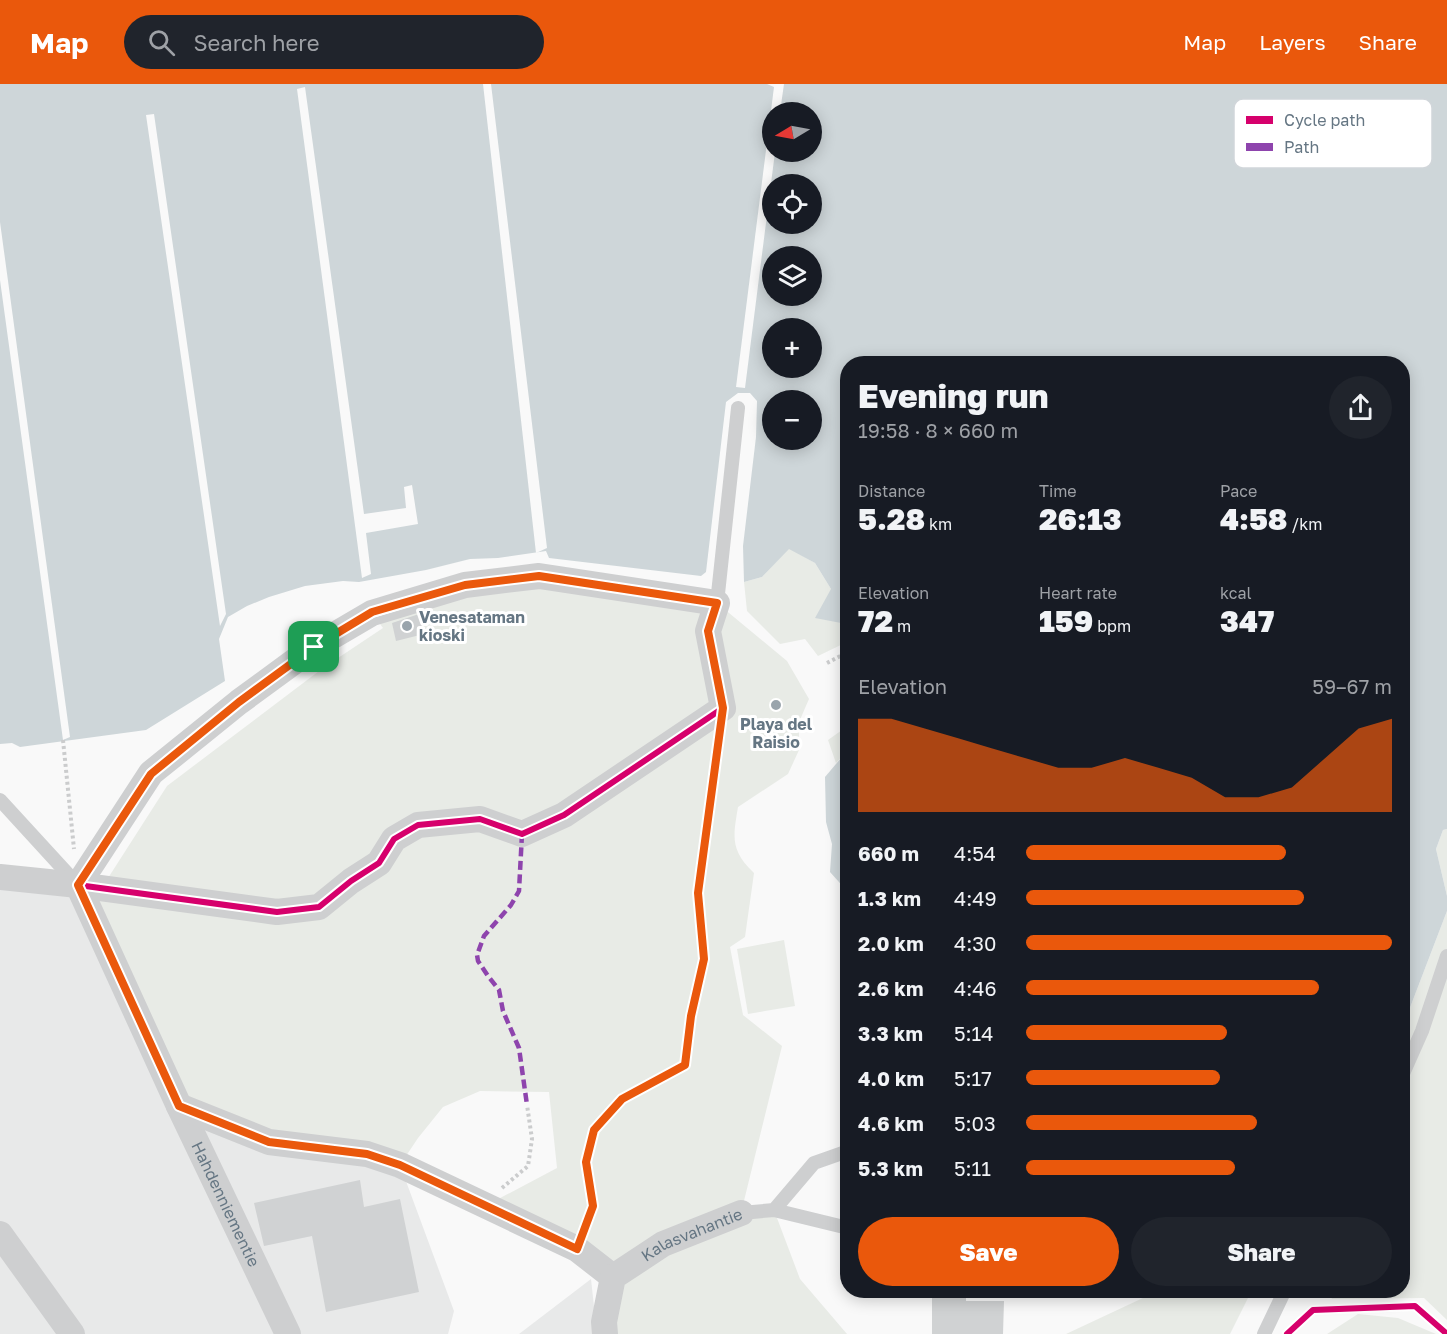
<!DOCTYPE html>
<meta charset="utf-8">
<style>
body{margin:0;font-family:"Golos Text",sans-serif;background:#20242c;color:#f1f3f6;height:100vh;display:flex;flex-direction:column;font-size:22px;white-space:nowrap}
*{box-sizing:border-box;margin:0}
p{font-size:20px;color:#9ea1a6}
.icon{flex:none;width:33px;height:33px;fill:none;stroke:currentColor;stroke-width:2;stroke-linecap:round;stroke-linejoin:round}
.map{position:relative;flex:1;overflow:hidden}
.side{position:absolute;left:840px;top:272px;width:570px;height:942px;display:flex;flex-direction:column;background:#171b24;border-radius:24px;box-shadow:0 3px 15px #0003}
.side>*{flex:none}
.needle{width:39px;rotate:260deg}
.controls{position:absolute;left:762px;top:18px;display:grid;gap:12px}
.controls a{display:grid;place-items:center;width:60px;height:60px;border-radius:50%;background:#171b24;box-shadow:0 3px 15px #0003;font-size:30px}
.pin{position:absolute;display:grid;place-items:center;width:51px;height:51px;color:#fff;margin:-26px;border-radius:12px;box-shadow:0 3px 9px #0006}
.round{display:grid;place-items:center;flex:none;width:63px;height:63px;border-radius:32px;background:#20242c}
.summary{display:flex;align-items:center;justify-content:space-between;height:102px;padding:0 18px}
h1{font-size:33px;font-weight:800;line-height:45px}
.figures{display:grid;grid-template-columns:repeat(3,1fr);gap:9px;height:102px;padding:6px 18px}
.figures div{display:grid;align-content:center}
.figures b{font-size:30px;font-weight:800}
.figures small{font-size:16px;font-weight:400}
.figures p{font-size:16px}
.chart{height:168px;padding:12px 18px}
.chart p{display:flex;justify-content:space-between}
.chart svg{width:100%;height:108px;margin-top:6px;fill:#ea580c;opacity:.7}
.primary-button{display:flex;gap:12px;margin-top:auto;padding:12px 18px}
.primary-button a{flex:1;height:69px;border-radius:36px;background:#ea580c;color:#fff;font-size:24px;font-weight:800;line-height:69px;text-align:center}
.primary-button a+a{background:#20242c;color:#f1f3f6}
ul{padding:0 18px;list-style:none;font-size:20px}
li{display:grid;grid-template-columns:96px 72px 1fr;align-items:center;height:45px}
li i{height:15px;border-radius:8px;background:#ea580c}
header{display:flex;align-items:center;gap:36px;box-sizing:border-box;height:84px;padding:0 30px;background:#ea580c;color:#fff}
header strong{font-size:28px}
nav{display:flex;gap:33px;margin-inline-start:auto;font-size:21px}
.search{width:420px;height:54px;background:#20242c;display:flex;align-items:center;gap:15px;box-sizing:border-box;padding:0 21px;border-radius:33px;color:#9ea1a6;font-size:22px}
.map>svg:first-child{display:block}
.built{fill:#e8e9e9}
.green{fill:#e8ebe6}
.water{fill:#ced6d9;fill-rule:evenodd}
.pier{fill:#f9f9f9}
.building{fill:#d0d2d3}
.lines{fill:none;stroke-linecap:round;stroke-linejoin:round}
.path{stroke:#cbcccd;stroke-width:4;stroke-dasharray:3 3;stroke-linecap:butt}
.lane{stroke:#cecfd0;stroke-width:14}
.street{stroke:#cecfd0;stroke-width:26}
.quiet{stroke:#8e44ad;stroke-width:4.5;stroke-dasharray:9 4.5;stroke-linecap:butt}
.cycleway-casing{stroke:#fff;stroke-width:10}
.cycleway{stroke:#d6006c;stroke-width:6}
.route-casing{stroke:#fff;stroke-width:12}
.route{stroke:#ea580c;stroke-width:8}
.poi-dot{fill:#99a4ac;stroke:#fff;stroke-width:2}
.labels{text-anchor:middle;stroke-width:6;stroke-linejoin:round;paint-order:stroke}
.poi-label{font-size:16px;font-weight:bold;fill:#657683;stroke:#fff;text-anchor:start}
.street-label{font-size:16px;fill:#657683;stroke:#fff}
.key{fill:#fff;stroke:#d1d6da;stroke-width:1.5}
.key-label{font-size:16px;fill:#657683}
</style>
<header>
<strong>Map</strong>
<div class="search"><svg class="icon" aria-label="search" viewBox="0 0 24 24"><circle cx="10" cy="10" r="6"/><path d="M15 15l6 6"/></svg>Search here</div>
<nav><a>Map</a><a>Layers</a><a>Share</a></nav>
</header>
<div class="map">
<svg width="1447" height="1250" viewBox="0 0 1447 1250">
<rect width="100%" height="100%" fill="#f9f9f9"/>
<path class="built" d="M0 793 78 801 400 1081 454 1227 448 1250H0Z
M591 1195 597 1250H519Z"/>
<path class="green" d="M789 464 815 479 831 505 847 558 818 572 805 555 780 560 747 527 744 498 762 493Z
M539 492 717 519 787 577 809 615 799 638V666L788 690 738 723C733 753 730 766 754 789L745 853 730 863 743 931 782 962 741 1129 774 1126 800 1195 847 1250H608L613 1193 487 1121 557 1084 549 1008 480 1007 443 1023 418 1054 400 1081 179 1022 78 801 101 805 167 702 323 584 383 544 372 529Z
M847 645V667L836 679 828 656 842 646Z
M1447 745V812L1436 765 1443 746Z
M1447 827V1236L1424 1214 1332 1215 1327 1206H1402L1403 942Z
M784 856 795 922 748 930 737 865Z
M1160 1206H1252L1230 1250H1066Z
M1358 1230 1398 1234 1436 1250H1327Z"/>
<path class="water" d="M0 0H1447V745L1443 746 1436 765 1447 812V827L1403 942 1402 279H848L847 558 841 539 815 534 831 505 815 479 789 465 762 493 744 498 743 462 756 353 757 317 750 309H738L726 318 706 488 701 492 549 474 546 467 498 474 470 475 426 486 359 498 343 497 305 502 269 513 247 522 228 533 219 555 225 597 146 646 20 663 12 659 0 660ZM772 28H812V68H772ZM772 100H812V140H772ZM772 172H812V212H772ZM772 244H812V284H772ZM772 316H812V356H772Z
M847 667V807L830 788 832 760 826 738 825 693Z"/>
<path class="pier" d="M483 0H491L547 464 536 469Z
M767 0H784L780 28H772V68H775L745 304 736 303 774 3Z
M305 3 364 430 406 424 404 403 412 401 418 440 366 449 371 490 362 494 297 5Z
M154 30 226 530 220 542 146 31Z
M0 138 70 653 63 656 0 196Z"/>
<path class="building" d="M419 530 424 550 396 557 392 539Z
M360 1096 364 1123 400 1115 419 1208 326 1228 312 1152 264 1162 254 1119Z
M932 1206H966V1217H1004L1003 1250H932Z"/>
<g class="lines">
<path class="path" d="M827 579 848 568
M63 656 74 765
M502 1104 528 1082 532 1055 527 1021"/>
<path class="lane" d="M717 519 738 324
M0 716 77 800
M1402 992 1422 947 1447 872
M774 1126 814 1079 848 1067
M741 1129 774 1126 848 1144
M1264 1250 1285 1206"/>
<g class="street">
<path d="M539 492 717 519 708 547 723 624 564 731 522 750 480 735 418 741 394 755 379 779 351 797 319 823 277 828 78 801 151 689 239 618 314 563 372 529 465 501Z"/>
<path id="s1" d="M0 793 78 801 179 1022 288 1250"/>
<path d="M179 1022 269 1058 367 1070 400 1081 577 1165 613 1193"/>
<path d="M0 1150 72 1250"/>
<path id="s2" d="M605 1250 604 1238 613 1193 663 1160 741 1129"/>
</g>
<path class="quiet" d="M522 750 519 807 511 821 484 852 477 871 478 877 488 892 499 906 503 927 519 964 527 1021"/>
<g class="cycleway-casing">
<path id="cycleway" d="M539 492 717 519 708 547 723 624 564 731 522 750 480 735 418 741 394 755 379 779 351 797 319 823 277 828 78 801 151 689 239 618 314 563 372 529 465 501Z
M577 1165 593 1122 586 1078 594 1046 622 1015 685 981 691 932 704 875 698 809 723 624
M1287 1250 1313 1226 1415 1222 1447 1250"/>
</g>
<use href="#cycleway" class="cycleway"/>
</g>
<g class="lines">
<g class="route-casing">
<path id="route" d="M539 492 717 519 708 547 723 624 698 809 704 875 691 932 685 981 622 1015 594 1046 586 1078 593 1122 577 1165 400 1081 367 1070 269 1058 179 1022 78 801 151 690 239 618 314 563 372 528 465 501Z"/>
</g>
<use href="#route" class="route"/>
</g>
<g class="poi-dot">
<circle cx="407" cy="542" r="6"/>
<circle cx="776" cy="621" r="6"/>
</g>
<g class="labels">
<g class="poi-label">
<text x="419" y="539">Venesataman<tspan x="419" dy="18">kioski</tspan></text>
<text x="776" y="646" text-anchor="middle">Playa del<tspan x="776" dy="18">Raisio</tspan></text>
</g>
<g class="street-label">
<text dy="6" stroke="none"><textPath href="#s1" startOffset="430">Hahdenniementie</textPath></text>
<text dy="6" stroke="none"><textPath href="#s2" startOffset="148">Kalasvahantie</textPath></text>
</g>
</g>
<rect x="1234" y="15" width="198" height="69" rx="9" class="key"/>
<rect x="1246" y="32" width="27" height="8" fill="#d6006c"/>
<rect x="1246" y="59" width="27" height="8" fill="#8e44ad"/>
<g class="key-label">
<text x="1284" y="42">Cycle path</text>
<text x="1284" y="69">Path</text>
</g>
</svg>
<div class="controls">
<a><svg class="needle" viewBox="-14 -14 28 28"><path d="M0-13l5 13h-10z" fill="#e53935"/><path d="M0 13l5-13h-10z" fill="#9ea1a6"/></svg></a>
<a><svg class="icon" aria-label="locate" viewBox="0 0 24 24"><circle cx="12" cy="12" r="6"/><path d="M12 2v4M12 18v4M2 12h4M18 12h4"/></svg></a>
<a><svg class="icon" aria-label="layers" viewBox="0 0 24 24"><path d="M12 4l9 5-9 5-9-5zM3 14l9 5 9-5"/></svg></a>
<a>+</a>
<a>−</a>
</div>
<div class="pin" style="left:314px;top:563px;background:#1e9e55"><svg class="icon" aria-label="arrive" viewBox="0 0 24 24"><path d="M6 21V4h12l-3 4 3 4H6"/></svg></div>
<section class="side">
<div class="summary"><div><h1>Evening run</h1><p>19:58 · 8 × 660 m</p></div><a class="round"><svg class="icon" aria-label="share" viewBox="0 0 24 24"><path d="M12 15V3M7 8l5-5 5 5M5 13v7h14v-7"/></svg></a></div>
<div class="figures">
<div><p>Distance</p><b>5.28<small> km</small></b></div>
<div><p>Time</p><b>26:13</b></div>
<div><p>Pace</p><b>4:58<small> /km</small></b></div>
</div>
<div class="figures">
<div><p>Elevation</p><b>72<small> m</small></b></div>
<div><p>Heart rate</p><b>159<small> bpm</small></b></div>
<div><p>kcal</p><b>347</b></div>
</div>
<div class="chart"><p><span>Elevation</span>59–67 m</p>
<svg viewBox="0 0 160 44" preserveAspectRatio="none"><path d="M0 44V6L10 6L20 10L30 14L40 18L50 22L60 26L70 26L80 22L90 26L100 30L110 38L120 38L130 34L140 22L150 10L160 6V44z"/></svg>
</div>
<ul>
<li><b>660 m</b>4:54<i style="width:71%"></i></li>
<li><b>1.3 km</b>4:49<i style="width:76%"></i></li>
<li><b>2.0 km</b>4:30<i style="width:100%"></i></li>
<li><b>2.6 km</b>4:46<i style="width:80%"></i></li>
<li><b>3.3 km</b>5:14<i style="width:55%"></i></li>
<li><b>4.0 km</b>5:17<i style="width:53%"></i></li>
<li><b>4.6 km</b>5:03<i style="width:63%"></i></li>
<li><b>5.3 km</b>5:11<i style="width:57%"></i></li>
</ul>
<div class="primary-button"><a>Save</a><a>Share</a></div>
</section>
</div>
